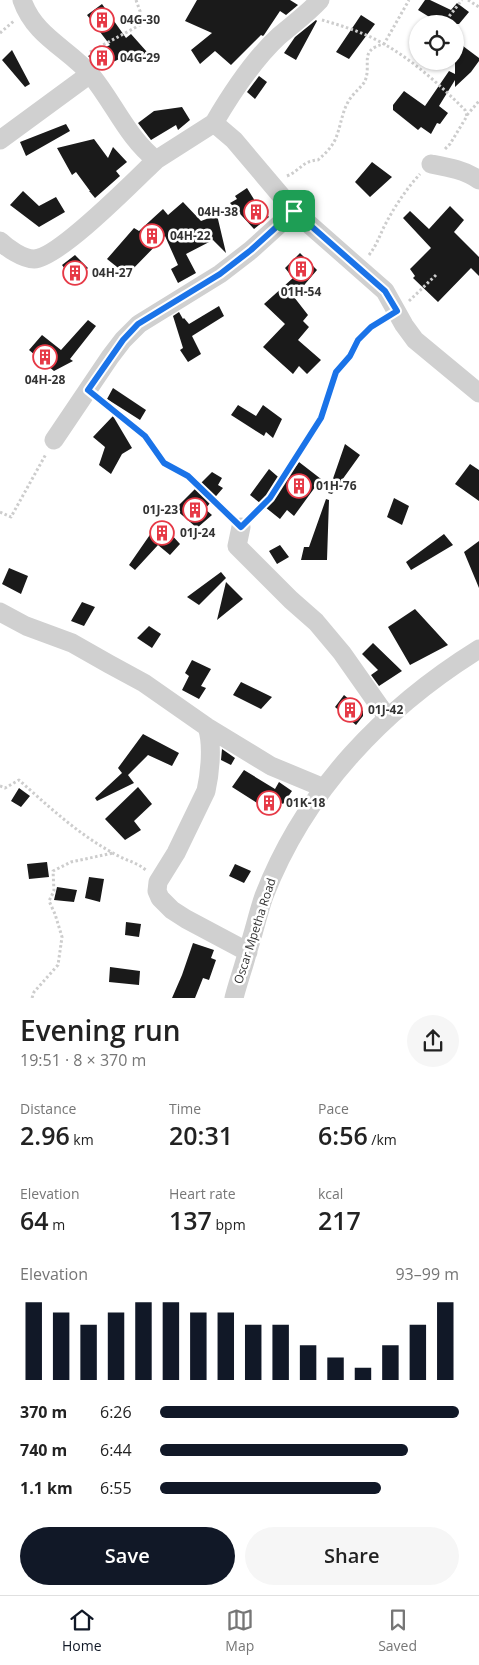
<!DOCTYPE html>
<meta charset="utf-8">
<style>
body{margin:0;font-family:"Open Sans",sans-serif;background:#f6f6f6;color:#222;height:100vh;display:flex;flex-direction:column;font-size:19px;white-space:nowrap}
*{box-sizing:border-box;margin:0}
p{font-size:16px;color:#767676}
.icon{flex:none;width:28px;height:28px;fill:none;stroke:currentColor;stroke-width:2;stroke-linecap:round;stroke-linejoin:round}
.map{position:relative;height:998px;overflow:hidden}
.drawer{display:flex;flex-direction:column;background:#fff;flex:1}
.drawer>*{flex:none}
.tools{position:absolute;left:409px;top:15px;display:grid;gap:10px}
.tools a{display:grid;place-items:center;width:55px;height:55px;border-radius:50%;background:#fff;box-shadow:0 1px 4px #0004;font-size:25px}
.pin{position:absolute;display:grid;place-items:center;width:42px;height:42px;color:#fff;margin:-21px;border-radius:10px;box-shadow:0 2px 8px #0006}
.round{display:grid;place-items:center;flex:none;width:52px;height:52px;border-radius:26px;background:#f6f6f6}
.headline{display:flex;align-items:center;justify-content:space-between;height:85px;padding:0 20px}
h1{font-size:28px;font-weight:600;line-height:38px}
.metrics{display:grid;grid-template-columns:repeat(3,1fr);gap:8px;height:85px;padding:5px 20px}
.metrics div{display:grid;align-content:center}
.metrics b{font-size:25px;font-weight:600}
.metrics small{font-size:14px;font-weight:400}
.metrics p{font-size:14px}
.chart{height:140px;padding:10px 20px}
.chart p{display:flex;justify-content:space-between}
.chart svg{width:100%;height:90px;margin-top:5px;stroke:#111827;stroke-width:6}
.action{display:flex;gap:10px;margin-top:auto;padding:10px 20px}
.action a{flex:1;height:58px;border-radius:30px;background:#111827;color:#fff;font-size:20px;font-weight:600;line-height:58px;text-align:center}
.action a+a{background:#f6f6f6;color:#222}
ul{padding:0 20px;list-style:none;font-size:16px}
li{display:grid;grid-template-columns:80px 60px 1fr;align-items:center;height:38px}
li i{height:12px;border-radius:6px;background:#111827}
.dock{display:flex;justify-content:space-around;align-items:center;height:70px;border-top:1px solid #e0e0e0;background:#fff;font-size:14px;color:#767676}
.dock a{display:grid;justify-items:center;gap:2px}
.dock .selected{color:#111827}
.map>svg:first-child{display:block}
.building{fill:#1a1a1a}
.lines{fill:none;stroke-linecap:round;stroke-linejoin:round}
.path{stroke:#cdcdcd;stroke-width:3;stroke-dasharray:2.5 2.5;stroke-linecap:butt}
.minor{stroke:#d0d0d0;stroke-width:19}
.route-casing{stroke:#fff;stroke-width:10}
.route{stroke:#1a73e8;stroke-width:6}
.labels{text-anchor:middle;stroke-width:5;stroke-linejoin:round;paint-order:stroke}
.poi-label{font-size:12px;font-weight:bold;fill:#333;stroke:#fff;text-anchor:start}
.street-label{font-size:12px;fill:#333;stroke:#fff}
</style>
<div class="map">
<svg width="479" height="998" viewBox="0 0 479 998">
<rect width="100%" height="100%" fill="#fff"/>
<path class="building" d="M197 0H290L298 5 286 15 280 11 264 35 263 36 261 35 231 65 215 51 200 64 191 50 212 33 185 21Z
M425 0H430L451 10 457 3 469 12 459 24H427L431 18 418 10Z
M102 4 126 38 131 34 147 52 134 62 128 55 100 68 88 56 110 45 87 15Z
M361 15 375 24 349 59 336 52Z
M316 20 317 21 296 60 284 53 295 37Z
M455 40 479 58V61L471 72 455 87V80L439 106 448 113 440 124 437 123 431 134 421 127 418 130 393 110V105L404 91 425 106 449 71 455 74Z
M12 50 30 84 25 87 2 60Z
M259 76 267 82 255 99 247 92Z
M182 107 190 120 178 130 176 125 151 140 138 123 154 111Z
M66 124 70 131 26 156 20 142Z
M94 139 108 158 113 147 127 162 116 171 120 176 95 198 90 192H89L90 191 76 172 72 175 57 148Z
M372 162 392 177 370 197 355 182Z
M247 188 255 201 269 217 254 229 230 203 237 199 235 196Z
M23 191 39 206 56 197 65 212 39 227 10 205Z
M183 202 201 221 217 215 226 253 213 240 186 254 196 273 178 283 171 269 178 265 165 236 127 275 107 259 134 228 139 231 163 209 168 215Z
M450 206 464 220 454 232 479 257V276L471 268 438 302 413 278 415 276 410 269 431 248 403 218 410 211 429 229Z
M300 253 317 270 294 297 308 315 303 321 309 327 298 340 321 360 307 374 299 366 293 374 263 347 285 324 264 304 293 278 285 268Z
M75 255 88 268 74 281 62 265Z
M219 306 224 316 192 336 201 354 188 362 180 350 183 348 173 316 179 312 183 319 184 318 189 324Z
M88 320 96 326 70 359 73 361 54 371 29 350 42 335 61 350Z
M113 388 146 410 140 420 107 399Z
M238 405 256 416 263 405 282 419 273 438 266 432 264 436 231 415Z
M113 416 132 448 122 454 111 474 99 465 105 447 93 437Z
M345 444 360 455 332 494 328 493Z
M299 462 321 479 294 516 287 510 280 519 250 495 269 469 284 482Z
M470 464 479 470V501L455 484Z
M212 472 222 478 218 485 223 488 205 509 212 515 197 528 175 509Z
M394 498 409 506 402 525 387 517Z
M326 499 329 500 327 560H301L304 547H309Z
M156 526 170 533 180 544 170 555 158 545 135 570 129 565Z
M444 534 453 545 411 570 406 562Z
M479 541V588L464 552Z
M280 545 289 557 277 564 269 551Z
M9 568 28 576 21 594 2 584Z
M221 572 226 578 199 605 187 597Z
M226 582 243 599 217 620Z
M82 602 95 607 84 626 71 621Z
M415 609 448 645 410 665 388 627Z
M149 626 161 634 152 648 137 638Z
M373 643 402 671 379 686 371 675 378 670 362 654Z
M192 660 211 669 201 686 206 688 199 699 182 690 189 676 185 673Z
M241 682 272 697 261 709 233 695Z
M344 695 363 711V716L356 725 335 707Z
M143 734 179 753 172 766 148 755 128 775 134 783 97 801 95 798 122 773 118 768Z
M222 749 235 758 231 765 221 760Z
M244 770 275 789 279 782 292 791 283 804 276 799 268 810 232 787Z
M138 787 152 804 134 821 141 830 125 840 105 819Z
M19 788 30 796 21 807 11 801Z
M47 862 49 877 29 879 27 864Z
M235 864 251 871 244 883 229 876Z
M89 877 104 879 100 902 85 898Z
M57 887 77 890 74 902 54 900Z
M126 922 141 924 139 937 125 935Z
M193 943 214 950 211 958 216 960 209 980 203 978 195 998H172L182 975Z
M110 967 140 971 139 985 109 982Z"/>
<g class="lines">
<path class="path" d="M468 0 479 7
M322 20C343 26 365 33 384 44 414 61 441 86 465 110L467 116 450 144 444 150
M443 24 462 0
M0 33 15 20
M90 52 140 25V11L136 0
M467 115 479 101
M287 176C301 170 302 161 318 160 326 153 334 145 337 135 341 124 342 113 348 102 353 93 362 87 365 81 372 64 358 50 384 44L409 0
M369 255C377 245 380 234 386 223 395 206 407 188 420 174
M409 301 436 275
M99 400 145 436 164 463 188 476 230 515
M0 512 11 517 46 454
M253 517 270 498 321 418 336 372 350 356 358 340 371 327 382 320
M0 786 5 788 19 780C48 806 78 834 113 853 124 860 137 862 147 871
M32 998 34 992 58 965 62 937 55 914 49 901 54 891 53 871 71 862 113 853"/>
<path class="minor" d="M22 0C35 37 68 48 91 75 114 103 127 137 156 160L214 123
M320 0C307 14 293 24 279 36 254 59 231 94 214 123L234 140 294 211 385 291 404 325 415 340 479 393
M0 140 90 74
M431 164C447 167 465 170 479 180
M0 241C7 248 23 259 34 259 59 258 135 180 156 160
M54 440 110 357 123 340 139 324 220 274 251 250 294 211
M241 527 237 546 291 600 316 622 342 653 387 717
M0 612 26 626 72 643 109 664 144 683 207 727 271 766 324 788
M207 727C213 744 210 773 206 791L176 853 158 882 157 891 160 898 172 910 186 919 248 952
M234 998C238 982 244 966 248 950 254 932 258 913 264 896 305 790 384 708 479 649"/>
</g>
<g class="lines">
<g class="route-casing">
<path id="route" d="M294 211 385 291 397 311 371 327 358 340 350 356 336 372 321 418 270 498 241 527 188 476 164 463 145 436 88 390 123 340 138 324 220 274 251 250Z"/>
</g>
<use href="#route" class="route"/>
</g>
<defs>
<g id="building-ring" transform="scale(1.25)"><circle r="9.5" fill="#fff" stroke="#e63946" stroke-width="1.5"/><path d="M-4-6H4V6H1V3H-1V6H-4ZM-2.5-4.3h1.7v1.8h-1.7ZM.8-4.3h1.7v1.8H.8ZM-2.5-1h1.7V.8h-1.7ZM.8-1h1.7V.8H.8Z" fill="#e63946"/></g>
</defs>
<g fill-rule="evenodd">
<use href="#building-ring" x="102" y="20"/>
<use href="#building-ring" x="102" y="58"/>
<use href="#building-ring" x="256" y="212"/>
<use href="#building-ring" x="152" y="236"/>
<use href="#building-ring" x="301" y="269"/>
<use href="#building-ring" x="75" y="273"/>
<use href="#building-ring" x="45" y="357"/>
<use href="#building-ring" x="299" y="486"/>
<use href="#building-ring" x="195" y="510"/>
<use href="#building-ring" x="162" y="533"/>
<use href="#building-ring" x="350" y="710"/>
<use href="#building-ring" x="269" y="803"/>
</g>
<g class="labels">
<g class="poi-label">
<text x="120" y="24">04G-30</text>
<text x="120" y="62">04G-29</text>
<text x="238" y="216" text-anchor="end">04H-38</text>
<text x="170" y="240">04H-22</text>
<text x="92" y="277">04H-27</text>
<text x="301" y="296" text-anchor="middle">01H-54</text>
<text x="45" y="384" text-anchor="middle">04H-28</text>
<text x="316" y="490">01H-76</text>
<text x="178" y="514" text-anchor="end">01J-23</text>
<text x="180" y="537">01J-24</text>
<text x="368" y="714">01J-42</text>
<text x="286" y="807">01K-18</text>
</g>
<g class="street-label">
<text transform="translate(255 931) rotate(-72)" y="4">Oscar Mpetha Road</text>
</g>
</g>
</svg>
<div class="tools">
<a><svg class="icon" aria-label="locate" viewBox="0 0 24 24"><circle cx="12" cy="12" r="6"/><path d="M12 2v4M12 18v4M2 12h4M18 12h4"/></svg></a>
</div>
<div class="pin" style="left:294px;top:211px;background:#1e9e55"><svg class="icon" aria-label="arrive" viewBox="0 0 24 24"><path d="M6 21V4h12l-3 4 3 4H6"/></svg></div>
</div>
<section class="drawer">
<div class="headline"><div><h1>Evening run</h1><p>19:51 · 8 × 370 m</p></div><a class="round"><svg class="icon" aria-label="share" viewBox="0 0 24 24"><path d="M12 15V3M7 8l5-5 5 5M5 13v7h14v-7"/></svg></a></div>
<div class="metrics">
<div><p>Distance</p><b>2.96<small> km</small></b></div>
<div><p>Time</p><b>20:31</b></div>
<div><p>Pace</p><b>6:56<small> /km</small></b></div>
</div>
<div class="metrics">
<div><p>Elevation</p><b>64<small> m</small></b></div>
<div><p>Heart rate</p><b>137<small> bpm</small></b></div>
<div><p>kcal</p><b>217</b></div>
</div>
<div class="chart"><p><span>Elevation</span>93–99 m</p>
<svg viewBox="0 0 160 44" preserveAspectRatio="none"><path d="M5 44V6M15 44V11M25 44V17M35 44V11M45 44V6M55 44V6M65 44V11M75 44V11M85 44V17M95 44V17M105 44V27M115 44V33M125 44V38M135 44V27M145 44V17M155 44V6"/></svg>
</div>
<ul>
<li><b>370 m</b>6:26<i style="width:100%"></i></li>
<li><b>740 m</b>6:44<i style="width:83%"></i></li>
<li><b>1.1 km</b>6:55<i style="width:74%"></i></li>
</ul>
<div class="action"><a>Save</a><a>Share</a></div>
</section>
<nav class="dock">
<a class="selected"><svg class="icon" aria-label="home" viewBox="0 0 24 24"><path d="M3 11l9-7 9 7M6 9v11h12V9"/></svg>Home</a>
<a><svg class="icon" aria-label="map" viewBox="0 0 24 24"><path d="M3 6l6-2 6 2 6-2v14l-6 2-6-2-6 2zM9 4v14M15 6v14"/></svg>Map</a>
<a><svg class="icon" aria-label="saved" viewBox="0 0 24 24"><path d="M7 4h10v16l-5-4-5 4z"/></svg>Saved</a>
</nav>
